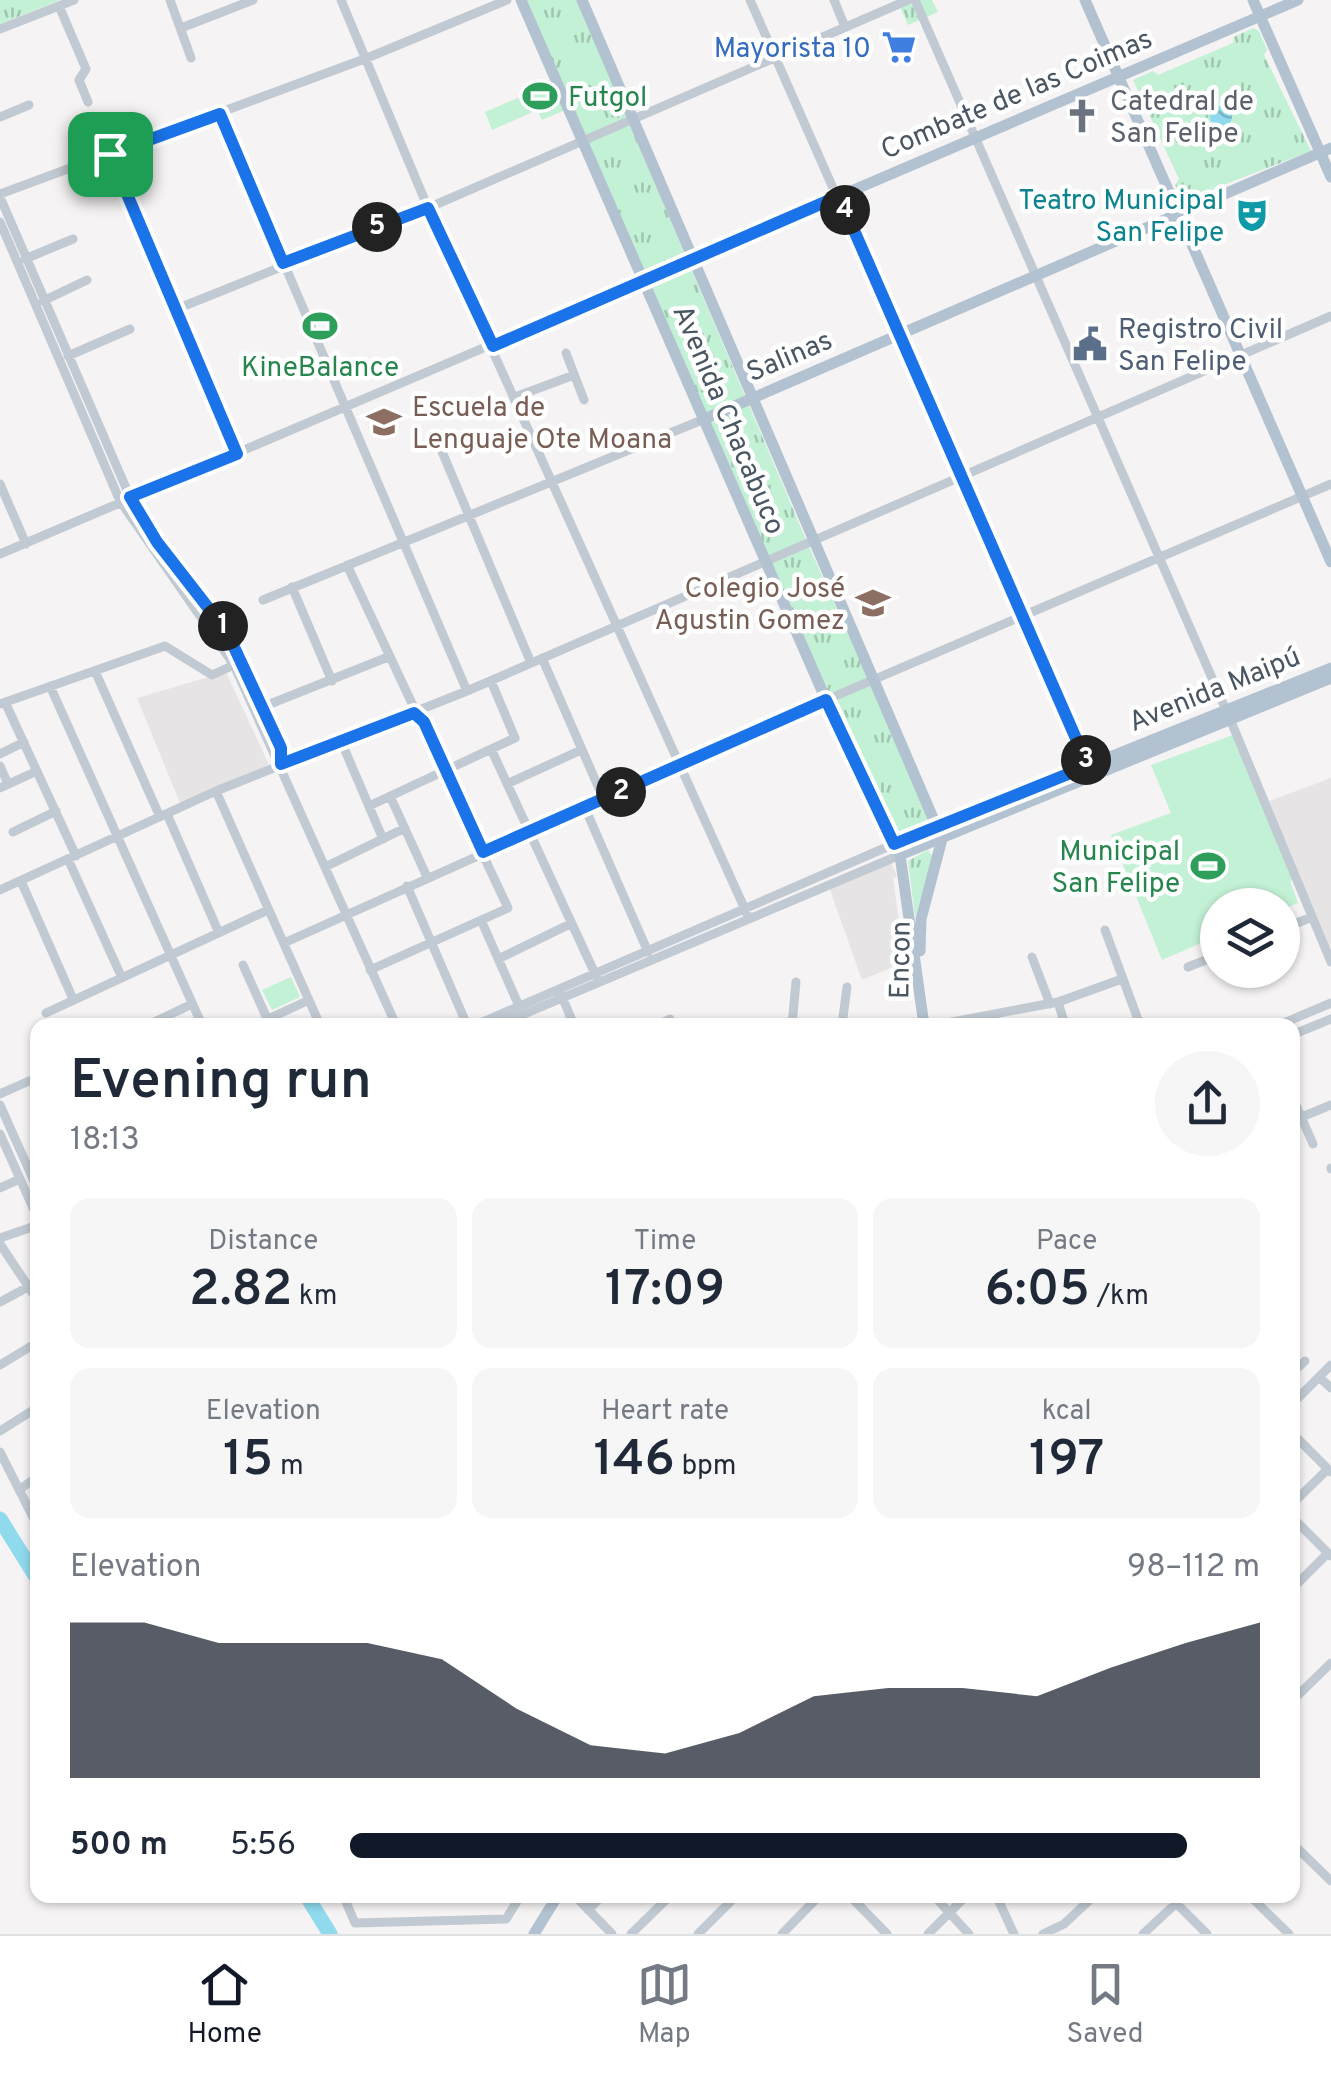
<!DOCTYPE html>
<meta charset="utf-8">
<style>
body{margin:0;font-family:Overpass,sans-serif;background:#f6f6f7;color:#1f2937;height:100vh;display:flex;flex-direction:column;font-size:38px;white-space:nowrap}
*{box-sizing:border-box;margin:0}
p{font-size:32px;color:#747a83}
.icon{flex:none;width:55px;height:55px;fill:none;stroke:currentColor;stroke-width:2;stroke-linecap:round;stroke-linejoin:round}
.map{position:relative;flex:1;overflow:hidden}
.panel{position:absolute;left:30px;top:1018px;width:1270px;height:885px;display:flex;flex-direction:column;background:#fff;border-radius:20px;box-shadow:0 2px 8px #0004}
.panel>*{flex:none}
.fabs{position:absolute;left:1200px;top:888px;display:grid;gap:20px}
.fabs a{display:grid;place-items:center;width:100px;height:100px;border-radius:50%;background:#fff;box-shadow:0 2px 8px #0004;font-size:50px}
.pin{position:absolute;display:grid;place-items:center;width:85px;height:85px;color:#fff;margin:-42px;border-radius:20px;box-shadow:0 5px 15px #0006}
.km{position:absolute;width:50px;height:50px;margin:-25px;border-radius:50%;background:#222;color:#fff;font-size:28px;line-height:50px;text-align:center}
.round{display:grid;place-items:center;flex:none;width:105px;height:105px;border-radius:52px;background:#f6f6f7}
.overview{display:flex;align-items:center;justify-content:space-between;height:170px;padding:0 40px}
h1{font-size:55px;font-weight:600;line-height:75px}
.metrics{display:grid;grid-template-columns:repeat(3,1fr);gap:15px;height:170px;padding:10px 40px}
.metrics div{display:grid;align-content:center;border-radius:20px;background:#f6f6f7;text-align:center}
.metrics b{font-size:50px;font-weight:600}
.metrics small{font-size:28px;font-weight:400}
.metrics p{font-size:28px}
.chart{height:280px;padding:20px 40px}
.chart p{display:flex;justify-content:space-between}
.chart svg{width:100%;height:180px;margin-top:10px;fill:#111827;opacity:.7}
ul{padding:0 40px;list-style:none;font-size:32px}
li{display:grid;grid-template-columns:160px 120px 1fr;align-items:center;height:75px}
li i{height:25px;border-radius:12px;background:#111827}
.tab-bar{display:flex;justify-content:space-around;align-items:center;height:140px;border-top:2px solid #e0e1e3;background:#fff;font-size:28px;color:#747a83}
.tab-bar a{display:grid;justify-items:center;gap:5px}
.tab-bar .active{color:#111827}
.map>svg:first-child{display:block}
.education{fill:#e6e4e5}
.park{fill:url(#park-tufts)}
.garden{fill:#c3f1d5}
.water{fill:url(#water-waves)}
.lines{fill:none;stroke-linecap:round;stroke-linejoin:round}
.river{stroke:#90daee;stroke-width:15}
.minor{stroke:#c1cad2;stroke-width:9}
.major{stroke:#b3c2d1;stroke-width:11}
.route-casing{stroke:#fff;stroke-width:20}
.route{stroke:#1a73e8;stroke-width:12}
.labels{text-anchor:middle;stroke-width:9;stroke-linejoin:round;paint-order:stroke}
.shop-label{font-size:28px;fill:#366cbe;stroke:#fff;text-anchor:end}
.street-label{font-size:28px;fill:#4a5661;stroke:#fff}
.leisure-label{font-size:28px;fill:#27864d;stroke:#fff;text-anchor:start}
.worship-label{font-size:28px;fill:#5b616d;stroke:#fff;text-anchor:start}
.culture-label{font-size:28px;fill:#0d838f;stroke:#fff;text-anchor:end}
.service-label{font-size:28px;fill:#4e5e75;stroke:#fff;text-anchor:start}
.education-label{font-size:28px;fill:#785e54;stroke:#fff;text-anchor:start}
</style>
<div class="map">
<svg width="1331" height="1934" viewBox="0 0 1331 1934">
<defs>
<pattern id="park-tufts" width="24" height="20" patternUnits="userSpaceOnUse" patternTransform="scale(2.5)"><rect width="24" height="20" fill="#c3f1d5"/><path d="M3 7l-1-3M5 7V3M7 7l1-3M15 17l-1-3M17 17v-4M19 17l1-3" fill="none" stroke="#a0c6b0"/></pattern>
<pattern id="water-waves" width="16" height="10" patternUnits="userSpaceOnUse" patternTransform="scale(2.5)"><rect width="16" height="10" fill="#90daee"/><path d="M0 5q4-4 8 0t8 0" fill="none" stroke="#78b4c4"/></pattern>
</defs>
<rect width="100%" height="100%" fill="#f5f3f3"/>
<path class="education" d="M226 672 269 765 180 803 137 698Z
M1331 778V950L1269 801Z
M890 861 897 876 893 879 905 962 862 980 829 887Z"/>
<path class="park" d="M0 0H60L0 24Z
M524 0H577L807 542 932 822 895 839C767 561 649 279 524 0Z
M897 0H932L938 12 908 25Z
M1253 28 1259 31 1267 50 1264 55 1311 151 1213 189V196L1188 205 1175 185 1179 179 1133 80 1153 71 1158 75 1233 43 1234 37Z
M928 850 933 857 915 917 908 861Z"/>
<path class="garden" d="M553 83 565 110 542 120 537 110 492 130 485 112Z
M1233 735 1295 878 1290 881 1298 903 1283 909 1282 905H1218L1217 936 1162 960 1111 835 1171 813 1151 765Z
M291 977 300 997 272 1010 262 990Z"/>
<path class="water" d="M1210 117a11 11 0 1 1 22 0a11 11 0 1 1-22 0Z"/>
<g class="lines">
<path class="river" d="M0 1519 38 1580
M306 1895 330 1934"/>
<path class="minor" d="M170 0 191 58
M341 0 428 208 748 916
M750 0 1089 768
M834 0 845 27
M915 0 1230 719 1331 962
M59 6 86 69 79 80 88 102
M181 28 253 0
M0 29 74 0
M220 114 467 691
M0 117 29 105
M110 154 237 454
M0 194 367 58 507 0
M0 197 130 497 157 542 227 632 281 748V765
M0 222 120 501 234 665 396 1025
M25 259 73 239
M43 301 87 280
M174 310 428 208 908 0
M566 353 584 400
M68 356 130 329
M515 397 574 375
M435 435 531 663
M0 484 26 544
M0 554 643 280
M347 565 508 908 370 970
M292 587 332 681
M263 600 702 420
M542 658 604 800
M95 671 160 817
M50 686 202 1025
M5 702 76 856
M0 704 165 646 212 675 234 665
M270 704 388 657
M341 741 383 839
M491 749 597 978
M0 754 24 742
M0 766 8 784
M507 784 581 750
M0 788 37 771
M216 791 320 1025
M390 796 427 877
M369 806 515 738 491 681
M585 808 648 952
M167 814 219 933
M13 832 56 811
M68 859 122 978
M325 867 405 828
M21 881 73 999
M407 886 467 1025
M0 890 216 791 467 691 1331 316
M481 920 519 1006
M1282 929 1312 917
M1105 930 1140 1025
M284 943 826 700 1331 484
M1032 957 1050 1004
M498 959 570 924
M243 965 270 1025
M1188 967 1218 955
M560 992 574 1025
M1058 1002 1065 1025
M46 1013 268 910
M268 1019 309 1000
M148 1025 192 1004
M476 1025 894 844
M498 1025 900 855
M657 1025 670 1019
M792 1025 796 982
M842 1025 847 987
M936 1025 1058 1002 1122 979
M1279 1025 1331 1003
M1292 1035 1331 1019
M0 1094 38 1077
M1292 1096 1313 1144
M0 1105 38 1190
M1292 1121 1331 1105
M0 1134 38 1219
M1331 1168V1169
M0 1188 20 1179
M0 1238 38 1225
M0 1244 38 1301
M0 1302 28 1287
M0 1365 38 1342
M1292 1373 1305 1361
M1319 1377 1331 1388
M1292 1404 1331 1365
M0 1431 38 1407
M1292 1433 1331 1472
M0 1452 38 1527
M19 1490 38 1476
M1292 1504 1328 1469
M1292 1517 1331 1556
M1292 1589 1328 1553
M1292 1701 1331 1663
M1292 1843 1331 1881
M343 1895 355 1923 506 1919 521 1895
M574 1895 612 1934
M849 1895 887 1934
M933 1895 969 1934
M996 1895 1014 1934
M1168 1895 1207 1934
M1249 1895 1289 1934
M588 1910 603 1895
M631 1934 671 1895
M698 1934 737 1895
M782 1934 820 1895
M928 1934 967 1895
M1043 1934 1064 1924 1095 1895
M1143 1934 1185 1895"/>
<path class="major" d="M521 0 826 700 900 855 924 1025
M582 0 942 839 921 919 920 951
M1085 0 1331 562
M1253 0 1331 177
M643 280 1298 0
M702 420 1331 148
M894 844 1331 668
M900 855 1331 678
M534 1934 558 1895"/>
</g>
<g class="lines">
<g class="route-casing">
<path id="route" d="M220 114 283 263 428 208 493 346 839 196 1088 766 894 844 826 700 483 852 424 722 414 713 281 764V748L227 632 157 542 130 497 237 454 110 154Z"/>
</g>
<use href="#route" class="route"/>
</g>
<defs>
<g id="supermarket-bare" transform="scale(2.7)"><path d="M-6-5.5h2.5l.6 2H6L4.5 2H-2.5L-4.4-4H-6ZM-1.5 3.2a1.3 1.3 0 1 0 .1 0ZM3 3.2a1.3 1.3 0 1 0 .1 0Z" fill="#3f7fe0" stroke="#fff" stroke-width="2.5" paint-order="stroke"/></g>
<g id="stadium-bare" transform="scale(2.7)"><path d="M0-5a6.5 5 0 1 0 0 10a6.5 5 0 1 0 0-10ZM-3.5-1.8h7v3.6h-7Z" fill="#2e9e5b" stroke="#fff" stroke-width="2.5" paint-order="stroke"/></g>
<g id="church-bare" transform="scale(2.7)"><path d="M-1.2-6h2.4v3.5h3.3v2.4h-3.3V6h-2.4V-.1h-3.3v-2.4h3.3Z" fill="#6b7280" stroke="#fff" stroke-width="2.5" paint-order="stroke"/></g>
<g id="theatre-bare" transform="scale(2.7)"><path d="M-5-5.5Q0-4 5-5.5V0Q5 5 0 6Q-5 5-5 0ZM-3.3-2.5H-1v1.5H-3.3ZM1-2.5H3.3v1.5H1ZM-2.8 1Q0 5.5 2.8 1Z" fill="#0f9aa8" stroke="#fff" stroke-width="2.5" paint-order="stroke"/></g>
<g id="civic-bare" transform="scale(2.7)"><path d="M-.6-6.5H3V-4.5H.6V-3L4-1V1h2V6H-6V1h2V-1L-.6-3ZM-1.2 2.5V6h2.4V2.5Z" fill="#5c6f8a" stroke="#fff" stroke-width="2.5" paint-order="stroke"/></g>
<g id="school-bare" transform="scale(2.7)"><path d="M0-5L7-2L0 1L-7-2ZM-4 1L0 2.5L4 1V4Q0 6-4 4Z" fill="#8d6e63" stroke="#fff" stroke-width="2.5" paint-order="stroke"/></g>
</defs>
<g fill-rule="evenodd">
<use href="#supermarket-bare" x="899" y="47"/>
<use href="#stadium-bare" x="540" y="96"/>
<use href="#church-bare" x="1082" y="116"/>
<use href="#theatre-bare" x="1252" y="215"/>
<use href="#stadium-bare" x="320" y="326"/>
<use href="#civic-bare" x="1090" y="344"/>
<use href="#school-bare" x="384" y="422"/>
<use href="#school-bare" x="873" y="603"/>
<use href="#stadium-bare" x="1208" y="866"/>
</g>
<g class="labels">
<g class="shop-label">
<text x="871" y="57">Mayorista 10</text>
</g>
<g class="street-label">
<text transform="translate(1016 93) rotate(-23)" y="10">Combate de las Coimas</text>
<text transform="translate(789 355) rotate(-23)" y="10">Salinas</text>
<text transform="translate(730 419) rotate(67)" y="10">Avenida Chacabuco</text>
<text transform="translate(1214 688) rotate(-22)" y="10">Avenida Maipú</text>
<text transform="translate(899 960) rotate(-89)" y="10">Encon</text>
</g>
<g class="leisure-label">
<text x="568" y="106">Futgol</text>
<text x="320" y="376" text-anchor="middle">KineBalance</text>
<text x="1180" y="860" text-anchor="end">Municipal<tspan x="1180" dy="32">San Felipe</tspan></text>
</g>
<g class="worship-label">
<text x="1110" y="110">Catedral de<tspan x="1110" dy="32">San Felipe</tspan></text>
</g>
<g class="culture-label">
<text x="1224" y="209">Teatro Municipal<tspan x="1224" dy="32">San Felipe</tspan></text>
</g>
<g class="service-label">
<text x="1118" y="338">Registro Civil<tspan x="1118" dy="32">San Felipe</tspan></text>
</g>
<g class="education-label">
<text x="412" y="416">Escuela de<tspan x="412" dy="32">Lenguaje Ote Moana</tspan></text>
<text x="845" y="597" text-anchor="end">Colegio José<tspan x="845" dy="32">Agustin Gomez</tspan></text>
</g>
</g>
</svg>
<div class="fabs">
<a><svg class="icon" aria-label="layers" viewBox="0 0 24 24"><path d="M12 4l9 5-9 5-9-5zM3 14l9 5 9-5"/></svg></a>
</div>
<div class="pin" style="left:110px;top:154px;background:#1e9e55"><svg class="icon" aria-label="arrive" viewBox="0 0 24 24"><path d="M6 21V4h12l-3 4 3 4H6"/></svg></div>
<b class="km" style="left:223px;top:626px">1</b>
<b class="km" style="left:621px;top:792px">2</b>
<b class="km" style="left:1086px;top:760px">3</b>
<b class="km" style="left:845px;top:210px">4</b>
<b class="km" style="left:377px;top:227px">5</b>
<section class="panel">
<div class="overview"><div><h1>Evening run</h1><p>18:13</p></div><a class="round"><svg class="icon" aria-label="share" viewBox="0 0 24 24"><path d="M12 15V3M7 8l5-5 5 5M5 13v7h14v-7"/></svg></a></div>
<div class="metrics">
<div><p>Distance</p><b>2.82<small> km</small></b></div>
<div><p>Time</p><b>17:09</b></div>
<div><p>Pace</p><b>6:05<small> /km</small></b></div>
</div>
<div class="metrics">
<div><p>Elevation</p><b>15<small> m</small></b></div>
<div><p>Heart rate</p><b>146<small> bpm</small></b></div>
<div><p>kcal</p><b>197</b></div>
</div>
<div class="chart"><p><span>Elevation</span>98–112 m</p>
<svg viewBox="0 0 160 44" preserveAspectRatio="none"><path d="M0 44V6L10 6L20 11L30 11L40 11L50 15L60 27L70 36L80 38L90 33L100 24L110 22L120 22L130 24L140 17L150 11L160 6V44z"/></svg>
</div>
<ul>
<li><b>500 m</b>5:56<i style="width:92%"></i></li>
</ul>
</section>
</div>
<nav class="tab-bar">
<a class="active"><svg class="icon" aria-label="home" viewBox="0 0 24 24"><path d="M3 11l9-7 9 7M6 9v11h12V9"/></svg>Home</a>
<a><svg class="icon" aria-label="map" viewBox="0 0 24 24"><path d="M3 6l6-2 6 2 6-2v14l-6 2-6-2-6 2zM9 4v14M15 6v14"/></svg>Map</a>
<a><svg class="icon" aria-label="saved" viewBox="0 0 24 24"><path d="M7 4h10v16l-5-4-5 4z"/></svg>Saved</a>
</nav>
